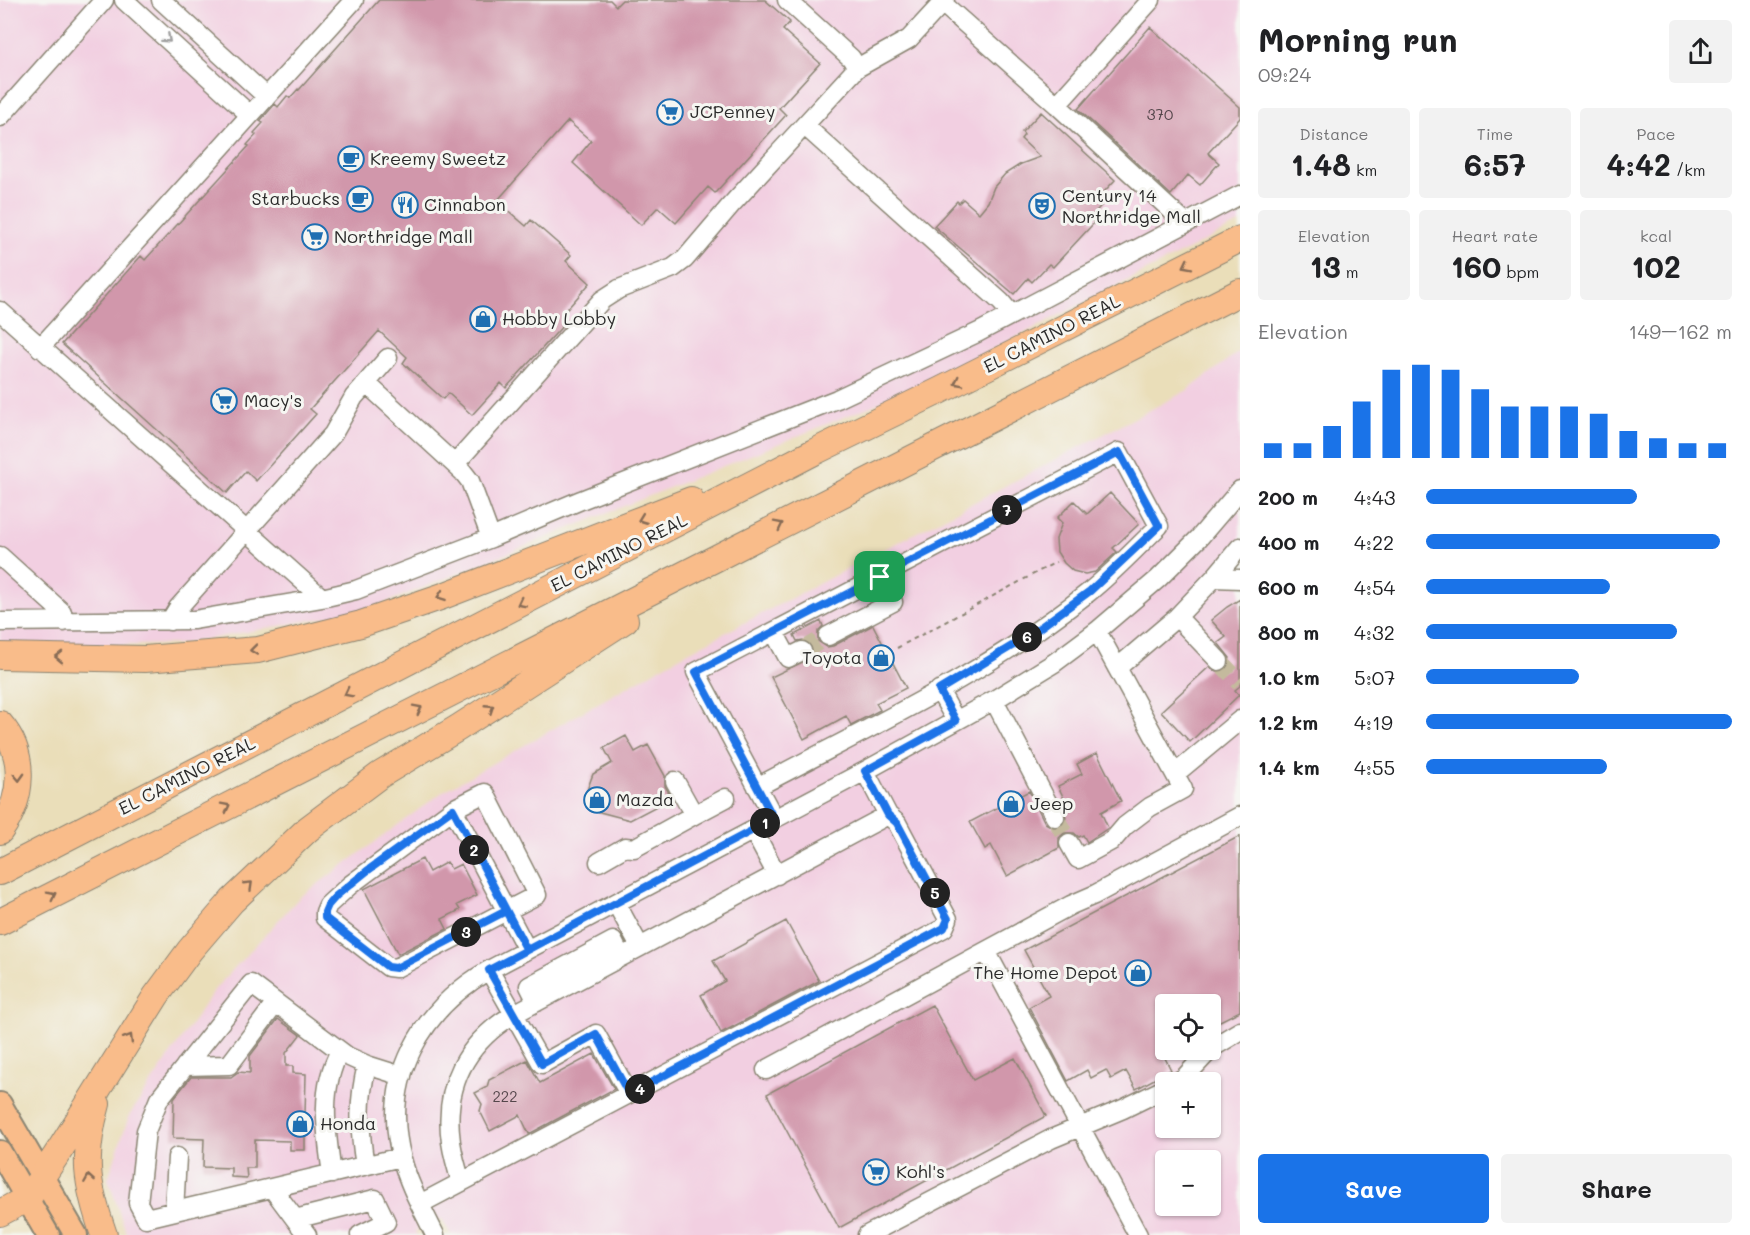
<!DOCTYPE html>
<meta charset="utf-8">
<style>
body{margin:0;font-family:Mali,sans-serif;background:#f2f2f2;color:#202124;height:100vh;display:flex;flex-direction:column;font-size:22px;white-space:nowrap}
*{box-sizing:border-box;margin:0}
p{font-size:20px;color:#757577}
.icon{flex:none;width:33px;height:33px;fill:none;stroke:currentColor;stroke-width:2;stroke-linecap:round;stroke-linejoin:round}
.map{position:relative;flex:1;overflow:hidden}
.sheet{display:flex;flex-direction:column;background:#fff;width:510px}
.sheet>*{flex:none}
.fabs{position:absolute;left:1155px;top:994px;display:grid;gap:12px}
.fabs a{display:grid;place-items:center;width:66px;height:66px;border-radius:6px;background:#fff;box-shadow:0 2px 4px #0004;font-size:30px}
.pin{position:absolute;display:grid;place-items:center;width:51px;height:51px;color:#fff;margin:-26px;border-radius:12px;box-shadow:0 3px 9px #0006}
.km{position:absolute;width:30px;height:30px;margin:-15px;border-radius:50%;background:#222;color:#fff;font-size:16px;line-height:30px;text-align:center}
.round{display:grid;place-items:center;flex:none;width:63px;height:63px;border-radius:6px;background:#f2f2f2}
.summary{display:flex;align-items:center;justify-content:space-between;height:102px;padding:0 18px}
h1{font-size:33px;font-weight:700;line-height:45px}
.stats{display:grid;grid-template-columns:repeat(3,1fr);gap:9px;height:102px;padding:6px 18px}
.stats div{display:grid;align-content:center;border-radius:6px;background:#f2f2f2;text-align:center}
.stats b{font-size:30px;font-weight:700}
.stats small{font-size:16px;font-weight:400}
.stats p{font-size:16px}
.chart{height:168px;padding:12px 18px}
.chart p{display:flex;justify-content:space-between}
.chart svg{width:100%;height:108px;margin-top:6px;stroke:#1a73e8;stroke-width:6}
.cta{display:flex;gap:12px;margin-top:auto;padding:12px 18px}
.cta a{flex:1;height:69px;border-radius:6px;background:#1a73e8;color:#fff;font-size:24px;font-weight:700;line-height:69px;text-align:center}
.cta a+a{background:#f2f2f2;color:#202124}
ul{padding:0 18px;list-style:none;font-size:20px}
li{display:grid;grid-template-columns:96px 72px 1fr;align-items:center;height:45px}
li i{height:15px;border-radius:8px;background:#1a73e8}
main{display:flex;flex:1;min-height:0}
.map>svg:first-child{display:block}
.built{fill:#f2cfe1;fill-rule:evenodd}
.building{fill:#d197ab}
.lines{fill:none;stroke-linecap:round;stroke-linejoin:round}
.minor-tunnel{stroke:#c4ba9d;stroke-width:18;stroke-dasharray:18 9;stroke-linecap:butt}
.minor-casing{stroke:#8a8472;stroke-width:21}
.major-casing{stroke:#8a8472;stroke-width:26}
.highway-casing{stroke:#8a8472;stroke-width:28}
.path{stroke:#8a8472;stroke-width:2;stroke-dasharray:4.5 4.5;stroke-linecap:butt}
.minor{stroke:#fff;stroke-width:18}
.major{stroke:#f9bc8a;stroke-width:22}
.highway{stroke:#f9bc8a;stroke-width:26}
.oneway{stroke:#a0a0a0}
.oneway2{stroke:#886c56}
.route-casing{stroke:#fff;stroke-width:12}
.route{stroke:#1a73e8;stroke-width:8}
.labels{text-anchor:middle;stroke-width:6;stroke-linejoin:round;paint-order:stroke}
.number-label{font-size:15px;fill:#54464b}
.poi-label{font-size:18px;fill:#2b2b2b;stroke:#f6f6f2;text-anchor:start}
.street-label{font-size:18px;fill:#2b2b2b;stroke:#f6f6f2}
</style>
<main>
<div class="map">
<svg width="1240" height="1235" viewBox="0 0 1240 1235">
<rect width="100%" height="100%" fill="#f6f6f2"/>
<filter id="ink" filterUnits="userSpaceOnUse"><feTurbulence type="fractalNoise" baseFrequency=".0167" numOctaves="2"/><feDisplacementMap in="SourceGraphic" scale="12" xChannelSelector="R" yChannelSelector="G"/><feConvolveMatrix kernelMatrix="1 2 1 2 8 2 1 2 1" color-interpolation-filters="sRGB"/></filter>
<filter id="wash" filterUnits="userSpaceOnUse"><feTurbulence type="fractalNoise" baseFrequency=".008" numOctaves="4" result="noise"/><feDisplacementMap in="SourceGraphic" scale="24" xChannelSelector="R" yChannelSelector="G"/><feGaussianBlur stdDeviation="1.35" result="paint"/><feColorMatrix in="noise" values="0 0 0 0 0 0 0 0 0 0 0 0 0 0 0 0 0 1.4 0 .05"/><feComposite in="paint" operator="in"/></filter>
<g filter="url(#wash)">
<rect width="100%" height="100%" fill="#eadeb9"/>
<path class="built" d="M0 0H1240V223L921 386 370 609 182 644 88 646 0 643Z
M1240 351V1235H451L442 1219 415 1231 417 1235H127L108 1179 129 1116 215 989 299 898 444 791 681 656 1188 390ZM1166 1005H1210V1050H1166ZM1166 1083H1210V1128H1166ZM1166 1161H1210V1206H1166Z"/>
<g id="blocks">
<path class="building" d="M379 0H610L616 6 622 0H765L790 22 783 30 820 63 779 108 786 115 715 193 708 187 676 223 658 207 641 225 573 163 591 141 568 121 497 201 526 226 531 220 571 255 566 261 590 283 561 316 567 321 506 388 501 383 472 415 448 393 443 399 403 363 407 357 379 331 310 409 316 414 256 481 246 471 227 493 62 344 141 256 145 260 249 146 247 145 256 135 254 133 263 123 260 121 275 104 278 107 287 96 290 98 298 89 299 90Z
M1150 27 1240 107V118L1208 153 1219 163 1200 185 1188 175 1171 195 1078 109Z
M1041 112 1115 180 1101 195 1106 200 1090 218 1094 223 1053 267 1049 264 1032 282 1028 278 1014 294 934 226 957 201 959 203 963 199 979 213 988 202 994 187 1005 174 1021 164 1040 157 1021 139 1024 135 1022 132Z
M1110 493 1139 524 1113 548 1117 552 1095 572 1085 574 1073 571 1064 563 1057 552 1056 539 1062 523 1057 518 1074 501 1087 514Z
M1240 599V686L1235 690 1239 695 1190 742 1161 711 1209 667 1216 672 1227 669 1230 658 1218 643 1226 637 1211 620 1227 607Z
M821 621 823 626 818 631V641L827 647 833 646 873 625 906 688 876 703 880 710 851 725 846 716 804 739 771 677 811 658 813 651 812 645 803 640 797 641 794 635Z
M626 736 635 752 648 745 665 776V786L672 798 630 820 596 811 586 793 593 774 612 763 604 748Z
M1097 753 1121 801 1101 812 1108 828 1087 842 1083 835 1079 837 1074 833H1064L1059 838V848L1007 876 991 845 985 849 970 822 1029 791 1045 823 1054 828 1061 827 1066 818 1065 812 1069 809 1058 786 1082 774 1077 764Z
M1240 836V1011L1210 1026V1005H1166V1050L1162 1052 1171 1070 1136 1089 1126 1071 1111 1079 1106 1070 1091 1078 1087 1070 1068 1081 1029 1007 1049 996 1024 950Z
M422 859 429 872 447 862 451 869 461 864 477 895 457 905 460 910 442 919 447 929 398 954 364 889Z
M786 921 819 981 721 1033 701 995 725 981 713 961Z
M932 1005 973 1080 1015 1058 1046 1116 839 1228 767 1094Z
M278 1019 300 1035 286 1053V1066H293V1073L306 1074 305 1115 308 1117 311 1125 305 1134V1150H290V1141L255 1140V1168H246L247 1178 231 1177V1168L203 1167 204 1139 173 1138 174 1098 191 1077H231L238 1072 250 1073V1056Z
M594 1054 614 1089 529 1134 520 1115 490 1131 480 1111 482 1104 475 1093 487 1087 489 1080 527 1060 540 1083Z"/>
</g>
</g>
<g filter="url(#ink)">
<use href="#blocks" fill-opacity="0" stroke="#8a8472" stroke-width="1.5"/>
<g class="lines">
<path class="minor-tunnel" d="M802 651 828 636
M1219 661 1240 683
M1055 817 1069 843"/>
<g class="minor-casing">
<path id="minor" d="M124 0 250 115
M161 0 266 96
M787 0 851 58 857 68
M942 3 1057 105 1151 0
M1057 105 1185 223
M0 117 104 0
M805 126 1001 302 1012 315
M0 311 322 598
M40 348 354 0
M366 383 463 472 470 481 491 538
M455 464 602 300 619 289 673 268 685 259 731 205 857 68 909 39 945 0
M1240 547 1214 578 1240 579
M0 556 62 612 64 622
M1177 617 1219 661
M170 621 178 608 333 434 354 397 388 358
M0 622 194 620 322 598 356 590 491 538 581 500 837 399 979 332 1240 195
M774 632 788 658 802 651
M828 636 893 602
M1117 668 1177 617 1214 578
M939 690 956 721
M994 700 1055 817
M1175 774 1240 720
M675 781 694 815 726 798
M757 787C870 727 989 672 1089 592 1114 572 1136 548 1159 526L1119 452 696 672 774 818
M485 793 537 895 396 968 388 967 325 918V912L328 905 350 885 453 809Z
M453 809 527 950
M753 830 777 875
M1069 843 1078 859 1113 840 1125 826 1150 807 1183 789 1097 631
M599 862 625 847 634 848 694 815
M616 903 640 947
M537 1002 529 986 613 941 621 957
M1210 1049 1240 1031
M185 1066 229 1065 276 1003
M766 1070 986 951
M1175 1083 1184 1078 1210 1050
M629 1094 944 928 948 919 897 823 888 815
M401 1157 146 1218 138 1203 146 1131 159 1099 251 984 347 1056 367 1065 402 1076
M365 1166C359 1129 358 1101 367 1065
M332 1174C326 1132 319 1089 340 1051
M461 1182C457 1169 453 1155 451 1142 443 1086 466 1043 514 1014L888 815 865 771
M272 1188 307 1235
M420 1204 629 1094 596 1034 542 1064 489 970
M174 1211 177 1157
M295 1219 375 1199 386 1222 360 1235
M435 1235C423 1210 409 1186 402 1159 380 1079 422 1009 489 970L865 771 994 700 1054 663 1097 631 1158 579 1199 538 1240 490
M867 1235 1051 1139 1123 1109 1166 1088
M1138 1235 986 951 1071 905 1094 895 1240 816"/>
</g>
<g class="major-casing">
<path id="major" d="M0 1104 76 1235
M0 1152 48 1235"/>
</g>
<g class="highway-casing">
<path id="highway" d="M0 656 145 659 258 650 361 624 443 596 691 500
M0 724C27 755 23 799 0 831
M0 872 814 452 939 391 1240 239
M0 922 1240 292
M97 1104C82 1157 86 1183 104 1235
M0 1213 28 1198 61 1148 156 996 190 950 232 901 308 829 380 775 458 728 625 620"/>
</g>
<path class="path" d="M897 648 1056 562"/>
<use href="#minor" class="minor"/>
<use href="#major" class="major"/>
<use href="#highway" class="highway"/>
</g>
<defs><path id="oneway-chevron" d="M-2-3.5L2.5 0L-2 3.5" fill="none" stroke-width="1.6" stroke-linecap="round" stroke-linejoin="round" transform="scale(1.5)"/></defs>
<use class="oneway" href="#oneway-chevron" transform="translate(167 39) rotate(42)"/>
<g class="oneway2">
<use href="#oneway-chevron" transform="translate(1187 265) rotate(153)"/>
<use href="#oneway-chevron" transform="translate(958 382) rotate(153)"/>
<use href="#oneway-chevron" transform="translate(642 519) rotate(159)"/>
<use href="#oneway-chevron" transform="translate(779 525) rotate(-27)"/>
<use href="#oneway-chevron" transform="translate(441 596) rotate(160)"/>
<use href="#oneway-chevron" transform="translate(521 603) rotate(153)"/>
<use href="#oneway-chevron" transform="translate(254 650) rotate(173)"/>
<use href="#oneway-chevron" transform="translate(59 657) rotate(-179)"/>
<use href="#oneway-chevron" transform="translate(348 693) rotate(153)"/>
<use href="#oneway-chevron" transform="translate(490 708) rotate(-33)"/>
<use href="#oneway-chevron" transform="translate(418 709) rotate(-27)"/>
<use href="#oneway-chevron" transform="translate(19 777) rotate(88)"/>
<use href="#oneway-chevron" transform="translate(226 807) rotate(-27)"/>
<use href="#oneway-chevron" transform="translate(249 885) rotate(-44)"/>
<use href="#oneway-chevron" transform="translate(52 895) rotate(-27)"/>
<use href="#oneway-chevron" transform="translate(129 1038) rotate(-58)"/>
<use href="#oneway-chevron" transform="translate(89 1179) rotate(-99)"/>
</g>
</g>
<g class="lines" filter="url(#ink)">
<g class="route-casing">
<path id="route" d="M880 577 696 672 774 819 527 950 453 809 367 871 336 896 328 905 325 912V918L388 967 396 968 506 911 527 950 489 970 542 1064 596 1034 629 1094 944 928 948 919 897 823 888 815 865 771 956 721 939 690 1027 637 1090 591 1159 526 1119 452 880 577"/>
</g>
<use href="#route" class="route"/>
</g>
<defs>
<g id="supermarket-ring" transform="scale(1.35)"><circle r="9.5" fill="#f6f6f2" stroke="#1f6fb2" stroke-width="1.5"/><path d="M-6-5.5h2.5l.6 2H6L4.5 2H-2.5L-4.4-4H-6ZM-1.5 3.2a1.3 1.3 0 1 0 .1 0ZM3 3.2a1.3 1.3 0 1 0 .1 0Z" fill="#1f6fb2"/></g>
<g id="cafe-ring" transform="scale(1.35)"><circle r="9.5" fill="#f6f6f2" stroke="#1f6fb2" stroke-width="1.5"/><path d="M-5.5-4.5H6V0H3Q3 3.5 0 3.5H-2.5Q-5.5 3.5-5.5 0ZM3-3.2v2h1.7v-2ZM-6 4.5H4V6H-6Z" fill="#1f6fb2"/></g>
<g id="restaurant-ring" transform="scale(1.35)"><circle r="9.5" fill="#f6f6f2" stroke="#1f6fb2" stroke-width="1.5"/><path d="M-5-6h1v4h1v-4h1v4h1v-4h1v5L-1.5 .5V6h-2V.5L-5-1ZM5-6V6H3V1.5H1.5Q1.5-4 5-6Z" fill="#1f6fb2"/></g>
<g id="theatre-ring" transform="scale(1.35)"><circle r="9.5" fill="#f6f6f2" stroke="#1f6fb2" stroke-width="1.5"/><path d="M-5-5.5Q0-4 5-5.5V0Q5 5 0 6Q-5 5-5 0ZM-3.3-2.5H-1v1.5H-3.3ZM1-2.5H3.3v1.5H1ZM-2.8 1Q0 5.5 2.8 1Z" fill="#1f6fb2"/></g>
<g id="shop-ring" transform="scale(1.35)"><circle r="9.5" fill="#f6f6f2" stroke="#1f6fb2" stroke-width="1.5"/><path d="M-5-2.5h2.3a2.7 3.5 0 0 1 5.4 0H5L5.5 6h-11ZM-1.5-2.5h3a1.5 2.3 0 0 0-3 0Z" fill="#1f6fb2"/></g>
</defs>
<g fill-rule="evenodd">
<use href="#supermarket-ring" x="670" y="112"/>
<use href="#cafe-ring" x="351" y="159"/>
<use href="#cafe-ring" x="360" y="199"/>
<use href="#restaurant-ring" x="405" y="205"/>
<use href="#theatre-ring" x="1042" y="206"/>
<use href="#supermarket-ring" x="315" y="237"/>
<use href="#shop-ring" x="483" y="319"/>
<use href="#supermarket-ring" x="224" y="401"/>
<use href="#shop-ring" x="881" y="658"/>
<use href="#shop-ring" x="597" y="800"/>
<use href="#shop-ring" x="1011" y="804"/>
<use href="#shop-ring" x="1138" y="973"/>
<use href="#shop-ring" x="300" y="1124"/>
<use href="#supermarket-ring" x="876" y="1172"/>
</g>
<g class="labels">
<g class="number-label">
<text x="1160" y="120">370</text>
<text x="505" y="1102">222</text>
</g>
<g class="poi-label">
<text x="690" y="118">JCPenney</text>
<text x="370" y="165">Kreemy Sweetz</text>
<text x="1062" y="202">Century 14<tspan x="1062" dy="21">Northridge Mall</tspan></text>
<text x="340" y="205" text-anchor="end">Starbucks</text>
<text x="424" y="211">Cinnabon</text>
<text x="334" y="243">Northridge Mall</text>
<text x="502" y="325">Hobby Lobby</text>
<text x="244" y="407">Macy's</text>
<text x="862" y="664" text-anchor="end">Toyota</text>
<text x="616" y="806">Mazda</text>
<text x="1030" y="810">Jeep</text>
<text x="1118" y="979" text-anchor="end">The Home Depot</text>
<text x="320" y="1130">Honda</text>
<text x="896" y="1178">Kohl's</text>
</g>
<g class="street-label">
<text transform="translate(1052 334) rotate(-27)" y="6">EL CAMINO REAL</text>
<text transform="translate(619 553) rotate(-27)" y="6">EL CAMINO REAL</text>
<text transform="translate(187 776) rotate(-27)" y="6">EL CAMINO REAL</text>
</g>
</g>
</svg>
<div class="fabs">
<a><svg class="icon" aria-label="locate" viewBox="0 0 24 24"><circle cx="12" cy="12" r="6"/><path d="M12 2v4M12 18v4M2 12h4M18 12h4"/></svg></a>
<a>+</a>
<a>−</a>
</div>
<div class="pin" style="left:880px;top:577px;background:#1e9e55"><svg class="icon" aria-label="arrive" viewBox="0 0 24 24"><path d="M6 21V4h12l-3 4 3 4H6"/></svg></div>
<b class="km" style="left:765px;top:823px">1</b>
<b class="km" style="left:474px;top:850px">2</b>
<b class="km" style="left:466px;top:932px">3</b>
<b class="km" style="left:640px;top:1089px">4</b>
<b class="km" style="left:935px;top:893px">5</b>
<b class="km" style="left:1027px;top:637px">6</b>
<b class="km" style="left:1007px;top:510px">7</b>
</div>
<section class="sheet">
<div class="summary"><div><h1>Morning run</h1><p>09:24</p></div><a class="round"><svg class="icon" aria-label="share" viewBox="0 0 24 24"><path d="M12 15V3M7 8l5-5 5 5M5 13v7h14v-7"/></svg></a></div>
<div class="stats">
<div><p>Distance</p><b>1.48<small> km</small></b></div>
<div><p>Time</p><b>6:57</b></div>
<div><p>Pace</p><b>4:42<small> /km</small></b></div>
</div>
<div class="stats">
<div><p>Elevation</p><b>13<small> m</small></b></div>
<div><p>Heart rate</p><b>160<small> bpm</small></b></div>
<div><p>kcal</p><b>102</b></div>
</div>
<div class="chart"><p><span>Elevation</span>149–162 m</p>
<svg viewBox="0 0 160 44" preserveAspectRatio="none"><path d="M5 44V38M15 44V38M25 44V31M35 44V21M45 44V8M55 44V6M65 44V8M75 44V16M85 44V23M95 44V23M105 44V23M115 44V26M125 44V33M135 44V36M145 44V38M155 44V38"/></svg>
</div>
<ul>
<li><b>200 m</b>4:43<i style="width:69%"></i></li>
<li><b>400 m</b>4:22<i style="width:96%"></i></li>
<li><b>600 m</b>4:54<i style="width:60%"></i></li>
<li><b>800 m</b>4:32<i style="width:82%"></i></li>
<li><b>1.0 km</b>5:07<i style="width:50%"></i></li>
<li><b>1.2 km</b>4:19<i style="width:100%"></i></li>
<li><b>1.4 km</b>4:55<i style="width:59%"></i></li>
</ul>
<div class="cta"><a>Save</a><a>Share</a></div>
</section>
</main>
